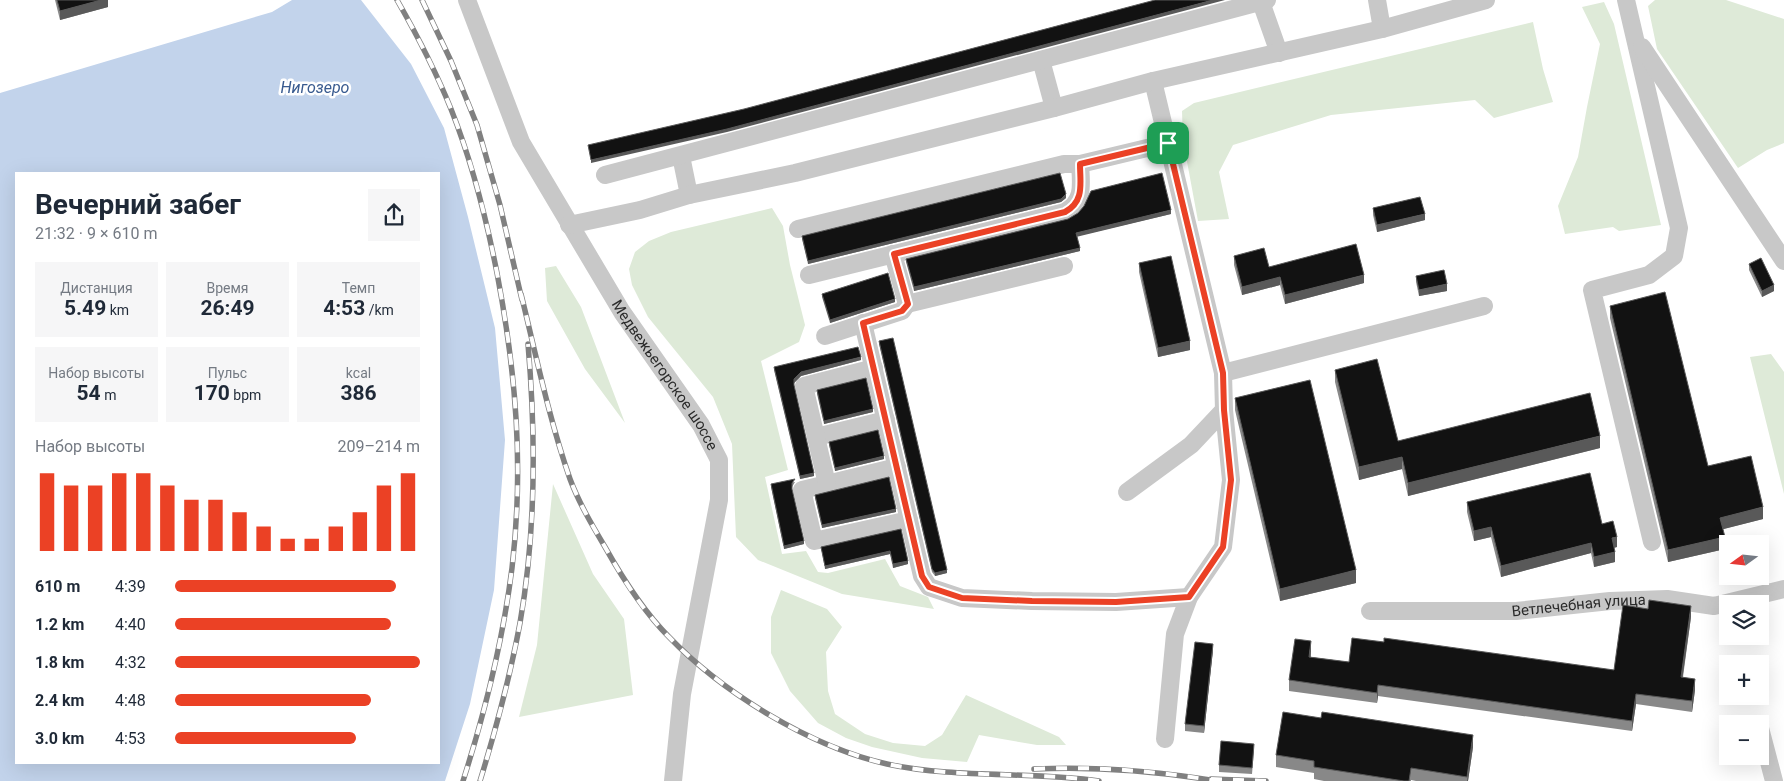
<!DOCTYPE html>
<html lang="ru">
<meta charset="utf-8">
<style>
body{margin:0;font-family:Roboto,sans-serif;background:#f6f6f7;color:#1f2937;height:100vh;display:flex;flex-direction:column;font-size:19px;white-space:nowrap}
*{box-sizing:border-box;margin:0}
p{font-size:16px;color:#747a83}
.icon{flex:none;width:28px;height:28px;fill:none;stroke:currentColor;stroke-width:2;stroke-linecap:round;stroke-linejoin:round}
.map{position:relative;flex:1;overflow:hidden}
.side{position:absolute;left:15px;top:172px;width:425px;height:592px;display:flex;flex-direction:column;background:#fff;border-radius:0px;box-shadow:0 5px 20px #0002}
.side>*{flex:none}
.needle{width:32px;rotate:255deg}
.buttons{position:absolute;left:1719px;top:535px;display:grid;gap:10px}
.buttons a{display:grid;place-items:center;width:50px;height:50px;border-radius:0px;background:#fff;box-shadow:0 5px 20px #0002;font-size:25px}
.pin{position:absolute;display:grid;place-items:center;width:42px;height:42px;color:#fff;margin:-21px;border-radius:10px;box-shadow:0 2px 8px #0006}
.round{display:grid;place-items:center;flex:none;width:52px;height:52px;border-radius:0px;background:#f6f6f7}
.headline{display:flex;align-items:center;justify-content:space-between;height:85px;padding:0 20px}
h1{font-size:28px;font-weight:700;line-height:38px}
.figures{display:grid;grid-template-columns:repeat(3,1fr);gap:8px;height:85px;padding:5px 20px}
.figures div{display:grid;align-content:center;border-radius:0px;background:#f6f6f7;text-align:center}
.figures b{font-size:21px;font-weight:700}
.figures small{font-size:14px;font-weight:400}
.figures p{font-size:14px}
.chart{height:140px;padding:10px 20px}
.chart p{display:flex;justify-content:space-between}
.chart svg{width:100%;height:90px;margin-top:5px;stroke:#eb4125;stroke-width:6}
ul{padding:0 20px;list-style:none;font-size:16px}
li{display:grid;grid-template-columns:80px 60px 1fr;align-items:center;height:38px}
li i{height:12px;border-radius:6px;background:#eb4125}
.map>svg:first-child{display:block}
.green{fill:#deead8}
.water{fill:#c2d3eb;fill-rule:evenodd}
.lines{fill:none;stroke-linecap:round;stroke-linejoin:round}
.minor{stroke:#c8c8c8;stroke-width:18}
.rail-casing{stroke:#808080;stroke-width:5.5}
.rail{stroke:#fff;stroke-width:4;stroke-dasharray:11;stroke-linecap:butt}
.wall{fill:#888}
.shaded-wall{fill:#595959}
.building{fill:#121212;stroke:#595959}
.route-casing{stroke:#fff;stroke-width:10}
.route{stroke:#eb4125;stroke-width:6}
.labels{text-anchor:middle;stroke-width:5;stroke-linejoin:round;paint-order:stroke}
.street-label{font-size:15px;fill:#2b2b2b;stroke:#fff}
.water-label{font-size:16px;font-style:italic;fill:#385a8f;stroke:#fff}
</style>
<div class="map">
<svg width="1784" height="781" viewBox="0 0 1784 781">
<rect width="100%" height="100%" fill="#fff"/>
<path class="green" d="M1655 0H1726L1784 19V143L1767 150 1738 168 1657 49 1648 6Z
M1604 2 1614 24 1661 225 1619 231 1613 227 1565 234 1558 206 1578 157 1587 107 1600 44 1582 7Z
M1533 22 1543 69 1553 102 1494 118 1475 100 1331 115 1233 145 1219 172 1229 219 1198 221 1183 140 1182 111 1194 103Z
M772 208 783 226 790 265 805 325 799 342 761 361 788 470 765 477 782 554 806 551 818 572 828 573 885 559 900 586 928 597 934 609 842 594 758 560 736 537 732 444 713 397 648 317 632 285 629 269 635 252 649 241 671 232Z
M556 266 581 307 625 423 585 369 547 301 545 268Z
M1771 354 1784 372V494L1750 357Z
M553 484 593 574 624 619 633 695 519 717 537 645Z
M781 590 827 609 842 627 826 652 828 691 835 714 865 734 893 743 925 746 942 735 966 695 1059 737 1066 745H1037L979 735 967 762 922 758 872 747 846 738 818 723 790 691 771 653V617Z"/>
<path class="water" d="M292 0H361L411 64 444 128 468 217 495 328 505 440 494 590 470 704 445 781H0V93L272 12ZM16 174H439V764H16Z"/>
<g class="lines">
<g class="minor">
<path id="s1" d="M467 0 521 142 622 312 701 425 719 460V500L682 694 673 781"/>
<path d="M1377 0 1382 29"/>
<path d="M1626 0 1679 228 1674 256 1649 275 1592 290 1652 542"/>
<path d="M1261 2 1279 53"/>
<path d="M1642 47 1784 261"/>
<path d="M1041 60 1054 108"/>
<path d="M1153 81 1223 373 1224 410 1231 480 1223 547 1189 597 1175 634 1165 739"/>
<path d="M681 156 689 195"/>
<path d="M605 175 1267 0"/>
<path d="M569 225 640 210 689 195 795 173 1054 108 1153 81 1382 29 1486 0"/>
<path d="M798 229 1064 164H1080L1168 143"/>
<path d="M893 254 907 304 1064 266"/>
<path d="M809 275 1065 212C1085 201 1081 183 1080 164"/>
<path d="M863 323 922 576 929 587 962 598 1032 601 1116 602 1189 597"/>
<path d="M825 336 902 311 907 304"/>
<path d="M1223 373 1484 306"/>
<path d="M816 437 886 420"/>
<path d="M897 467 802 490 814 541 909 520"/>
<path d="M827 484 804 386 874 368"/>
<path d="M1127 492 1191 445 1224 410"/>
<path id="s2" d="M1370 611H1516L1610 601 1667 599 1714 606 1784 589"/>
<path d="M1760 728 1774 781"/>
</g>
<g class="rail-casing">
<path id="rail" d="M397 0C417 35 436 72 451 109 472 162 486 217 497 273 516 373 524 466 512 568 503 640 485 712 463 781
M422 0 451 61 477 125 500 205 522 300
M521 294C536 355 549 419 570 479 579 503 592 525 605 547 623 579 643 611 669 637 723 693 811 747 887 764 957 779 1029 771 1099 781
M1034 769C1096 766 1156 771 1217 781
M1211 779 1266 781
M480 781C496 729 510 677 520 623 536 532 536 437 528 344"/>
</g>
<use href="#rail" class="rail"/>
</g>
<path class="wall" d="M55 0H108V7L60 20Z
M1066 198 1061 202 808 264 802 239V236Z
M1373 208 1425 220 1377 232 1373 215Z
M1171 214 1077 236 1080 251 914 291 906 262V259L1068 219Z
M1234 256 1269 267 1364 283 1285 304 1280 285 1242 295 1234 265Z
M1139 263 1190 350 1158 357 1139 272Z
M1749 264 1774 291 1762 297 1749 270Z
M1416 276 1447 291 1419 296 1416 282Z
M822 294 895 302 830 323 822 297Z
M1610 306 1708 466 1763 519 1723 529 1725 549 1668 562 1610 318Z
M879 341 947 573 935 576 932 572 879 344Z
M861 360 801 376 794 383V386L814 476 800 479 774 370V367Z
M1335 370 1398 441 1600 448 1408 496 1402 469 1359 480 1335 382Z
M817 390 873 412 824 424 817 394Z
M1235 398 1356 583 1280 601 1235 410Z
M829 442 884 459 835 471 829 445Z
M795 482 792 487V490L804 544 784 549 771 487V484Z
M815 495 896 512 822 528 815 498Z
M1467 502 1602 524 1617 547 1614 548 1615 562 1594 567 1591 553 1501 577 1491 537 1474 541 1467 512Z
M901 529 908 564 893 568 890 554 825 569 821 547Z
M1691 617 1683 677 1695 690 1692 712 1636 704 1632 731 1378 696 1377 703 1289 691V680L1311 652V657L1349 662 1384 642 1614 670Z
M1213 650 1204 733 1185 731V724Z
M1473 747 1468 781H1416L1411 780V781H1324L1314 779V773L1276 767V755Z
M1254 750 1252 774 1219 772V765Z"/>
<path class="shaded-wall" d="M101 0H108V7L60 20V11Z
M1213 0H1225L727 132 591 163V160Z
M1066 194V198L1061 202 808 264V261Z
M1171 210V214L1076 237V233Z
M1425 214V220L1377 232V225Z
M1080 248V251L914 291V287Z
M1364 275V283L1285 304V295Z
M1280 277V285L1242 295V287Z
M1447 284V291L1419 296V290Z
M1774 285V291L1762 297V291Z
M895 299V302L830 323V320Z
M1190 341V350L1158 357V348Z
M861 357V360L801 376 794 383V379L801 372Z
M873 409V412L824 424V421Z
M1600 436V448L1408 496V483Z
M884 456V459L835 471V468Z
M1402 457V469L1359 480V467Z
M814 473V476L800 479V476Z
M1763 507V519L1720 530V518Z
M896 509V512L822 528V525Z
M1491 527V537L1474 541V531Z
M1617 537V547L1612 548V538Z
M1725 537V549L1668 562V550Z
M804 541V544L784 549V546Z
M1591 543V553L1501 577V566Z
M890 551V554L825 569V566Z
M1615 552V562L1594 567V557Z
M908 561V564L893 568V564Z
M947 570V573L935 576V573Z
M1356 570V583L1280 601V589Z
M1691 606V617L1681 688V677Z
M1311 641V652L1309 667V657Z
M1213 644V650L1204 733V726Z
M1695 679V690L1692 712V701Z
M1378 685V696L1377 703V693Z
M1636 694V704L1632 731V721Z
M1473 735V747L1468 781H1467Z"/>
<path class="building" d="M57 0H101L60 11Z
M1155 0H1213L727 129 591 160 588 145 744 109Z
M1060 173 1066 194 1061 199 808 261 802 236Z
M1162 173 1171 210 1076 233 1080 248 914 287 906 259 1068 219 1078 213 1084 206 1091 191Z
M1420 197 1425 214 1377 225 1373 208Z
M1356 244 1364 275 1285 295 1280 277 1242 287 1234 256 1264 248 1269 267Z
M1171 256 1190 341 1158 348 1139 263Z
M1761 258 1774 285 1762 291 1749 264Z
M1444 270 1447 284 1419 290 1416 276Z
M888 273 895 299 830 320 822 294Z
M1665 292 1708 466 1751 456 1763 507 1720 518 1725 537 1668 550 1610 306Z
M893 338 947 570 935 573 932 569 879 341Z
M858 347 861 357 801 372 794 379V385L814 473 800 476 774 367Z
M1377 359 1398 441 1590 393 1600 436 1408 483 1402 457 1359 467 1335 370Z
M866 378 873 409 824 421 817 390Z
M1310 380 1356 570 1280 589 1235 398Z
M878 430 884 456 835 468 829 442Z
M1590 473 1602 524 1613 521 1617 537 1612 538 1615 552 1594 557 1591 543 1501 566 1491 527 1474 531 1467 502Z
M889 477 896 509 822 525 815 495Z
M795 479 792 483V489L804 541 784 546 771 484Z
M901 529 908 561 893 564 890 551 825 566 821 547Z
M1649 600 1691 606 1681 677 1695 679 1692 701 1636 694 1632 721 1378 685 1377 693 1289 680 1295 639 1311 641 1309 657 1349 662 1352 638 1384 642V638L1614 670 1623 605 1648 609Z
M1195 642 1213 644 1204 726 1185 724Z
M1283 712 1321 718 1322 712 1473 735 1467 777 1411 768 1409 781H1404L1314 767V761L1276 755Z
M1221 741 1254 744 1252 768 1219 765Z"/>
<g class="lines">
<g class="route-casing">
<path id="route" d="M1168 143 1223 373 1224 410 1231 480 1223 547 1189 597 1116 602 1032 601 962 598 929 587 922 576 863 323 902 311 908 304 894 254 1065 212C1085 201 1080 183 1080 164Z"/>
</g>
<use href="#route" class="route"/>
</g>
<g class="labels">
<g class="street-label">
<text dy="5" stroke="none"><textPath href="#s1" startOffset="426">Медвежьегорское шоссе</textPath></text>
<text dy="5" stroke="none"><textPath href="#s2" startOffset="209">Ветлечебная улица</textPath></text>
</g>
<g class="water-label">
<text x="315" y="93">Нигозеро</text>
</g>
</g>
</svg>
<div class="buttons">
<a><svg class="needle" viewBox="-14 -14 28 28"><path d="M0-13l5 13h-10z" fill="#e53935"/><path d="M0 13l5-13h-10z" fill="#747a83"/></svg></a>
<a><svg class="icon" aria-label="layers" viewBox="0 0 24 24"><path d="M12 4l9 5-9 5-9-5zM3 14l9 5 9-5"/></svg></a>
<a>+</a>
<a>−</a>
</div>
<div class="pin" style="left:1168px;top:143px;background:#1e9e55"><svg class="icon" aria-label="arrive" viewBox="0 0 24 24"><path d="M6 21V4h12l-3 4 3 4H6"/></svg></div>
<section class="side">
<div class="headline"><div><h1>Вечерний забег</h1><p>21:32 · 9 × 610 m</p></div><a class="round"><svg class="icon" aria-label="share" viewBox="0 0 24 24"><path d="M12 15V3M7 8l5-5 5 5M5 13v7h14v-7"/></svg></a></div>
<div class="figures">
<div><p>Дистанция</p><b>5.49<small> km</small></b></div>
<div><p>Время</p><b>26:49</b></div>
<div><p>Темп</p><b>4:53<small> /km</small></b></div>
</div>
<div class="figures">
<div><p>Набор высоты</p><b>54<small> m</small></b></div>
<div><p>Пульс</p><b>170<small> bpm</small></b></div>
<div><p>kcal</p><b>386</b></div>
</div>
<div class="chart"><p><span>Набор высоты</span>209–214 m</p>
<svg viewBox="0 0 160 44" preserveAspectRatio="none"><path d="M5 44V6M15 44V12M25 44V12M35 44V6M45 44V6M55 44V12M65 44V19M75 44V19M85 44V25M95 44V32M105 44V38M115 44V38M125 44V32M135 44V25M145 44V12M155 44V6"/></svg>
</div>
<ul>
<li><b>610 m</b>4:39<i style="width:90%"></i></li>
<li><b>1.2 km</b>4:40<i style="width:88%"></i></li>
<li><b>1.8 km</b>4:32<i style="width:100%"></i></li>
<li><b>2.4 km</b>4:48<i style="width:80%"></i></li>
<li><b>3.0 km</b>4:53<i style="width:74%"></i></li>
</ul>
</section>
</div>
